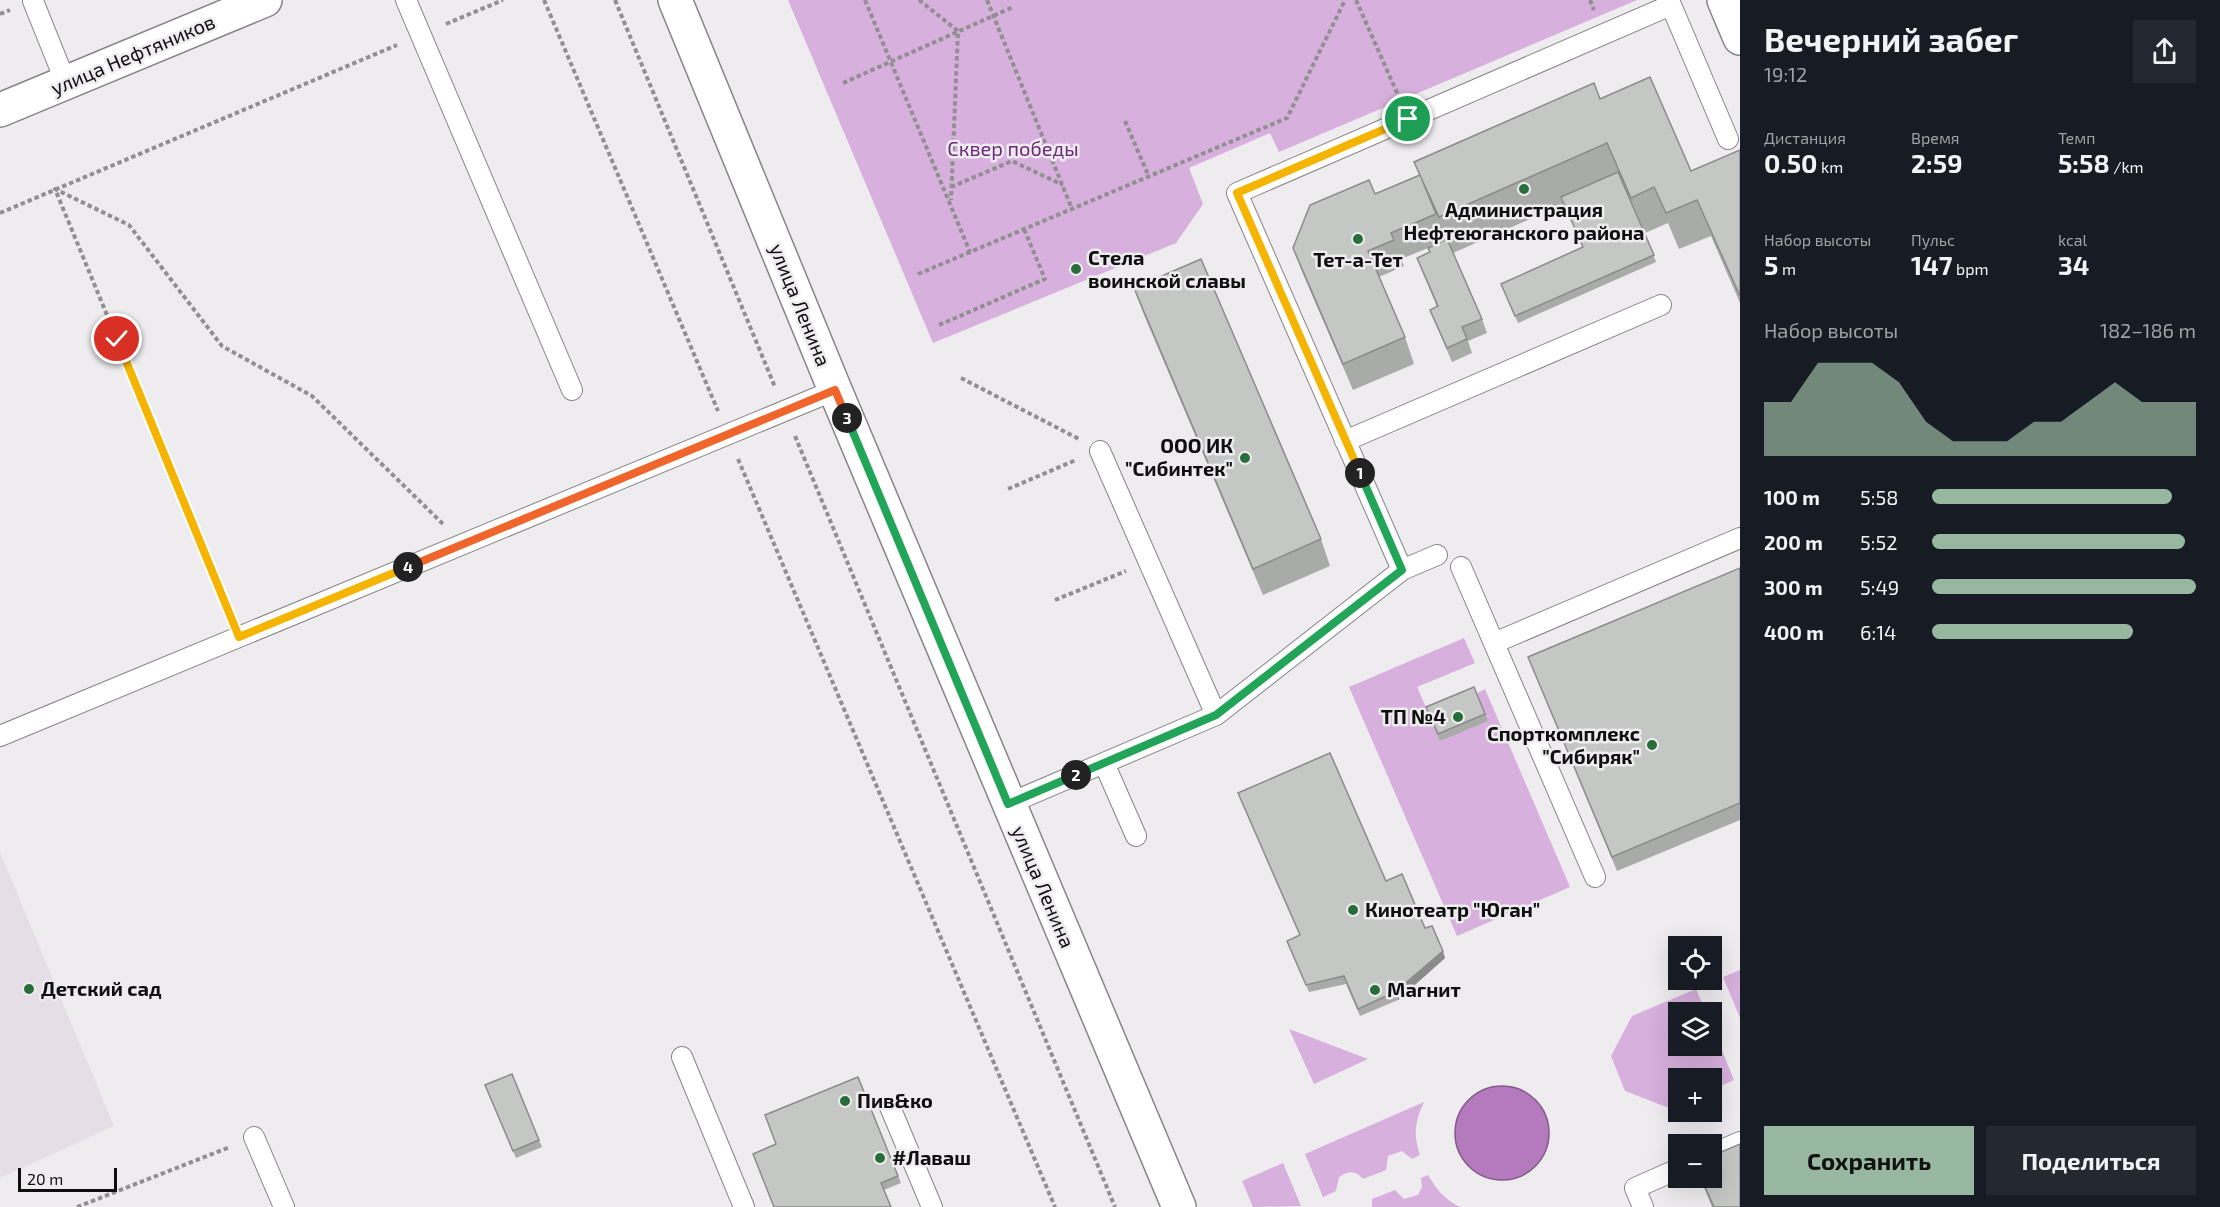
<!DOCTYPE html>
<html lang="ru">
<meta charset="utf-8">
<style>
body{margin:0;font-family:"Exo 2",sans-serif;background:#242831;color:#f1f3f6;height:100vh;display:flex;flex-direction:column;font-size:22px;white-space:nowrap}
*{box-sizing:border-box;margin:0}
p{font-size:20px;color:#9ea1a6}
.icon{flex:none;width:33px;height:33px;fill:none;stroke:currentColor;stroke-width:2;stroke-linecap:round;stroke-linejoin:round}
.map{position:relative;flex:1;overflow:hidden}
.details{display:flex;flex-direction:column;background:#171b24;width:480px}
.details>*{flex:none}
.tools{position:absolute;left:1668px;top:936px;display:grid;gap:12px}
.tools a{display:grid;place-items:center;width:54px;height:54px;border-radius:0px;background:#171b24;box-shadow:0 6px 24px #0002;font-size:30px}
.scale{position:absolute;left:18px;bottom:15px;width:99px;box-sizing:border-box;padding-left:6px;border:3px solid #100f10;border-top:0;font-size:16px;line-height:21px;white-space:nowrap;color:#100f10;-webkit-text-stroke:4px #eeecef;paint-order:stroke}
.pin{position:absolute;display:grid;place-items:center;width:51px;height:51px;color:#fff;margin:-26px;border:3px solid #fff;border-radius:50%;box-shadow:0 2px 6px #0007}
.km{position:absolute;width:30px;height:30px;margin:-15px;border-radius:50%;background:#222;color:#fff;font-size:16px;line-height:30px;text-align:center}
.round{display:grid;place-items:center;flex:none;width:63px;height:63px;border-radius:0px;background:#242831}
.head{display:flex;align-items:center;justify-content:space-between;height:102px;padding:0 24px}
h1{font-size:33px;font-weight:700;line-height:45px}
.metrics{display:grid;grid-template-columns:repeat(3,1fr);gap:9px;height:102px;padding:6px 24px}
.metrics div{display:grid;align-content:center}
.metrics b{font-size:26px;font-weight:700}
.metrics small{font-size:16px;font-weight:400}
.metrics p{font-size:16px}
.chart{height:168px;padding:12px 24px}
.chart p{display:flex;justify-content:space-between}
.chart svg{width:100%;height:108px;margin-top:6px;fill:#97b7a1;opacity:.7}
.cta{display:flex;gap:12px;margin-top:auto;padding:12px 24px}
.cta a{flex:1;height:69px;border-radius:0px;background:#97b7a1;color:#111;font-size:24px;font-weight:700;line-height:69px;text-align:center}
.cta a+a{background:#242831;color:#f1f3f6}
ul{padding:0 24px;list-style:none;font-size:20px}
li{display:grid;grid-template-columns:96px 72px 1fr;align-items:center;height:45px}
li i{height:15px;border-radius:8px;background:#97b7a1}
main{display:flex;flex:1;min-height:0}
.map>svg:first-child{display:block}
.built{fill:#e5dee6}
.green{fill:#d7b0dd}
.water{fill:#b47abd;stroke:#835a89;stroke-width:1.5}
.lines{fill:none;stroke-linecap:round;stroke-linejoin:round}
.lane-casing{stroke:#868486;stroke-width:22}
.street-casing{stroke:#868486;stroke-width:36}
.secondary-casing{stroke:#868486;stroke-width:36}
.path{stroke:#918f91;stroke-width:4;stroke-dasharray:4.5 3;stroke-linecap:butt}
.lane{stroke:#fff;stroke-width:20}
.street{stroke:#fff;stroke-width:33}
.secondary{stroke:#fff;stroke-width:33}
.wall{fill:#a9aba9}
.shaded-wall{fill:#8a8b8a}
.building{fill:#c5c7c5;stroke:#8a8b8a;stroke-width:1.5}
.split-1-casing{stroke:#fff;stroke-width:12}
.split-2-casing{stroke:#fff;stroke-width:12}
.split-3-casing{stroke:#fff;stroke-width:12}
.split-4-casing{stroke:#fff;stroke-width:12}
.split-5-casing{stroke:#fff;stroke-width:12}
.split-1{stroke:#f5b400;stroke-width:8}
.split-2{stroke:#22a559;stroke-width:8}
.split-3{stroke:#22a559;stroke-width:8}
.split-4{stroke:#f0652b;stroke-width:8}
.split-5{stroke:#f5b400;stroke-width:8}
.poi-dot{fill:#296e3a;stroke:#eeecef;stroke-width:2}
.labels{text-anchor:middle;stroke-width:5;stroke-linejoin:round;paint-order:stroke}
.street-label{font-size:20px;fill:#100f10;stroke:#eeecef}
.park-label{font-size:20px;fill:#6f297b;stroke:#eeecef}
.poi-label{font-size:20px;font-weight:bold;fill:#100f10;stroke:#eeecef;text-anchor:start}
</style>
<main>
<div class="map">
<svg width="1740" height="1207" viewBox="0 0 1740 1207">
<rect width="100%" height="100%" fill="#eeecef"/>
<path class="built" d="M0 852 114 1126 0 1178Z"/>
<path class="green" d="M788 0H1637L1279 152 1270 133 1189 168 1203 204 1176 243 933 343Z
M1464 638 1475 663 1417 687 1441 741 1476 694 1485 689 1570 887 1457 936 1349 687Z
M1740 970V1018L1723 977Z
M1696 989 1706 1012H1678V1046H1712V1026L1734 1080 1712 1090V1078H1678V1104L1669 1108 1625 1091 1611 1056 1632 1016Z
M1289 1029 1368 1059 1314 1084Z
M1424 1102C1415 1121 1413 1135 1420 1155L1412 1159 1402 1151 1388 1156 1386 1170 1363 1179C1355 1170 1349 1171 1339 1177L1336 1191 1323 1197 1305 1154Z
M1283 1163 1301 1206 1253 1207 1242 1181Z
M1428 1175C1437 1190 1444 1199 1460 1207H1372V1199L1395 1190 1404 1199 1418 1195 1422 1187 1421 1178Z"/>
<path class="water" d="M1455 1133a47 47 0 1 1 94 0a47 47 0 1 1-94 0Z"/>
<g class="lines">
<g class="lane-casing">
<path id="lane" d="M406 0 572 390
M33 1 66 83
M1345 441 1661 305
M1100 451 1216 715 1402 570 1437 555
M1461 567 1595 877
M1402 570 1237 193 1671 5 1728 139
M1494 643 1740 538
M0 736 835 390
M1104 763 1136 836
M1008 804 1216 715
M682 1057 744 1207
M890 1107 932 1207
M254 1137 284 1207
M1712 1154 1740 1142
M1643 1207 1635 1188 1678 1169"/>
</g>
<g class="street-casing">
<path id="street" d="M1724 0 1740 38"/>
</g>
<g class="secondary-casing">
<path id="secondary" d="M675 0 835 390 1179 1207
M0 110 265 0"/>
</g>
<path class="path" d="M544 0 718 411
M615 0 775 387
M865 0 970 252
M919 0 958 31 951 200
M987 0 1072 209
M1356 0 1398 95
M1590 0 1594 10
M0 14 10 10
M446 24 503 0
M843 83 1013 7
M1125 121 1149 177
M951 187 1012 161 1063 185
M0 213 397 45
M918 274 1287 118 1345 0
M939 325 1045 279 1024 229
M961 378 1079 439
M795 436 1115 1207
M738 459 1055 1207
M1008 489 1076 460
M1055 600 1126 571
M230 613 55 189 129 225 222 346 312 396 443 524
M77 1207 230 1147"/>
<use href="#lane" class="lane"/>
<use href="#street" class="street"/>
<use href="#secondary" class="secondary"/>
</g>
<path class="wall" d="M1600 99 1691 171 1740 150V303L1711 236 1679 249 1668 223 1645 233 1656 262 1518 323 1501 284 1583 248 1564 204 1453 253 1482 319 1487 333 1468 341 1472 353 1452 362 1430 310 1437 307 1417 258 1430 252 1433 246 1401 259 1404 266 1379 277 1405 337 1414 364 1353 390 1303 274 1293 248 1375 194 1419 175 1414 162Z
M1134 288 1321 539 1330 566 1263 595 1144 315Z
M1740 568V820L1617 871 1528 657Z
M1474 687 1488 721 1440 741 1426 707Z
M1386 881 1425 928 1445 958 1398 1000 1360 1016 1346 984 1309 992 1287 941 1300 936Z
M858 1077 901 1183 884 1190 776 1144Z
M488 1092 539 1140 542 1147 516 1158Z
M1700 1178H1712L1740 1207H1712Z"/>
<path class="shaded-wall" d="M1443 951 1445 958 1398 1000 1395 992Z"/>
<path class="building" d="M1650 77 1691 171 1740 150V296L1697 200 1666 213 1654 187 1631 198 1607 143 1439 217 1414 162 1594 83 1600 99Z
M1618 172 1654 255 1515 316 1501 284 1583 247 1561 197Z
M1420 175 1436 214 1391 233 1394 240 1368 251 1405 337 1343 364 1293 248 1310 205 1369 180 1375 194Z
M1447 239 1482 319 1462 327 1467 339 1447 348 1430 310 1438 306 1417 258 1430 252 1428 248Z
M1201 259 1321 539 1253 569 1134 288Z
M1740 568V803L1612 857 1528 657Z
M1474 687 1485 714 1438 734 1426 707Z
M1330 753 1386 881 1402 874 1425 928 1432 926 1443 951 1395 992 1358 1009 1344 976 1306 985 1287 941 1300 935 1238 793Z
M512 1074 539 1140 513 1151 485 1085Z
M858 1077 898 1176 881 1183 891 1207H774L753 1154 776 1144 765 1115Z
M1740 1144V1207H1714L1701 1178H1712V1156Z"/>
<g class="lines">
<g class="split-1-casing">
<path id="split-1" d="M1360 473 1237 193 1408 119"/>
</g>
<g class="split-2-casing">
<path id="split-2" d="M1076 775 1216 715 1402 570 1360 473"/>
</g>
<g class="split-3-casing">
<path id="split-3" d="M847 418 1008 804 1076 775"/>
</g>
<g class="split-4-casing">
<path id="split-4" d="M408 567 835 390 847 418"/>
</g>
<g class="split-5-casing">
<path id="split-5" d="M117 339 239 637 408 567"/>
</g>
<use href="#split-1" class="split-1"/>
<use href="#split-2" class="split-2"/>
<use href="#split-3" class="split-3"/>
<use href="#split-4" class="split-4"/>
<use href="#split-5" class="split-5"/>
</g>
<g class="poi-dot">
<circle cx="1524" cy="189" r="6"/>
<circle cx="1358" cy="239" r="6"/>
<circle cx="1076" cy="269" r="6"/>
<circle cx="1245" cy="458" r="6"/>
<circle cx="1458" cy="717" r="6"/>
<circle cx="1652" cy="745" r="6"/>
<circle cx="1353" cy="910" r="6"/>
<circle cx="29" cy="989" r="6"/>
<circle cx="1375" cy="990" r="6"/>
<circle cx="845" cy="1101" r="6"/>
<circle cx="880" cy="1158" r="6"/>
</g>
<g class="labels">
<g class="street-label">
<text transform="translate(133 55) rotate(-23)" y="7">улица Нефтяников</text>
<text transform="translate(800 305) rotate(68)" y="7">улица Ленина</text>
<text transform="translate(1043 887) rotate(67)" y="7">улица Ленина</text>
</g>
<g class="park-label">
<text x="1013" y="156">Сквер победы</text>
</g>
<g class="poi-label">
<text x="1524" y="217" text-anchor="middle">Администрация<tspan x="1524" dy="23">Нефтеюганского района</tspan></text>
<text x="1088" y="265">Стела<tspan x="1088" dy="23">воинской славы</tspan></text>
<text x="1358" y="267" text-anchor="middle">Тет-а-Тет</text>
<text x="1233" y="453" text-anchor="end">ООО ИК<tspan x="1233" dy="23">"Сибинтек"</tspan></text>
<text x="1446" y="724" text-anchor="end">ТП №4</text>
<text x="1640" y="741" text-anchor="end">Спорткомплекс<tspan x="1640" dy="23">"Сибиряк"</tspan></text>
<text x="1365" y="917">Кинотеатр "Юган"</text>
<text x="41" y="996">Детский сад</text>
<text x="1387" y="997">Магнит</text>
<text x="857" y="1108">Пив&amp;ко</text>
<text x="892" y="1165">#Лаваш</text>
</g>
</g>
</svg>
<div class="tools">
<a><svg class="icon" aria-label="locate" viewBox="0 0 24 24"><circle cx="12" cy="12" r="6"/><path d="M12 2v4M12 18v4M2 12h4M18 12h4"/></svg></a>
<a><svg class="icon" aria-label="layers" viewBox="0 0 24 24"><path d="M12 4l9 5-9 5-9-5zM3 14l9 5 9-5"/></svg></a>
<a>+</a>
<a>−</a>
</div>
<div class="scale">20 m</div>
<div class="pin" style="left:1408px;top:119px;background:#1e9e55"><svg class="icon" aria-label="arrive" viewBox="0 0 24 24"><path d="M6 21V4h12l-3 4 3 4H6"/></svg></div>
<div class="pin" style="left:117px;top:339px;background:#d93025"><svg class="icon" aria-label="check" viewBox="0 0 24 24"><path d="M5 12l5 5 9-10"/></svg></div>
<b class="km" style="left:1360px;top:473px">1</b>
<b class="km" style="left:1076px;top:775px">2</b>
<b class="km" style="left:847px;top:418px">3</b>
<b class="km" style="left:408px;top:567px">4</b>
</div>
<section class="details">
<div class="head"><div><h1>Вечерний забег</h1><p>19:12</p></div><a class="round"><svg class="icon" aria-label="share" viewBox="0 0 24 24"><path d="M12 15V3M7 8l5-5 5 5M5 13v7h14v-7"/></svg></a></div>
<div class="metrics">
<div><p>Дистанция</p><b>0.50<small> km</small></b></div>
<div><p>Время</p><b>2:59</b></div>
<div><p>Темп</p><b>5:58<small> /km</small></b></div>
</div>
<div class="metrics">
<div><p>Набор высоты</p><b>5<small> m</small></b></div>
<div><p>Пульс</p><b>147<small> bpm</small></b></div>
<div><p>kcal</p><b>34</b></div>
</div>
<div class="chart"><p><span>Набор высоты</span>182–186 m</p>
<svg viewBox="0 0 160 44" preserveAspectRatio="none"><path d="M0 44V22L10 22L20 6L30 6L40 6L50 14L60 30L70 38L80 38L90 38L100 30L110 30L120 22L130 14L140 22L150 22L160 22V44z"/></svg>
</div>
<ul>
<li><b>100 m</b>5:58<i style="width:91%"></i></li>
<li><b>200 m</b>5:52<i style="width:96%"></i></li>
<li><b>300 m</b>5:49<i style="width:100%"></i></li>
<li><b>400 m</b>6:14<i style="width:76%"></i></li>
</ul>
<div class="cta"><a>Сохранить</a><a>Поделиться</a></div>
</section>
</main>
